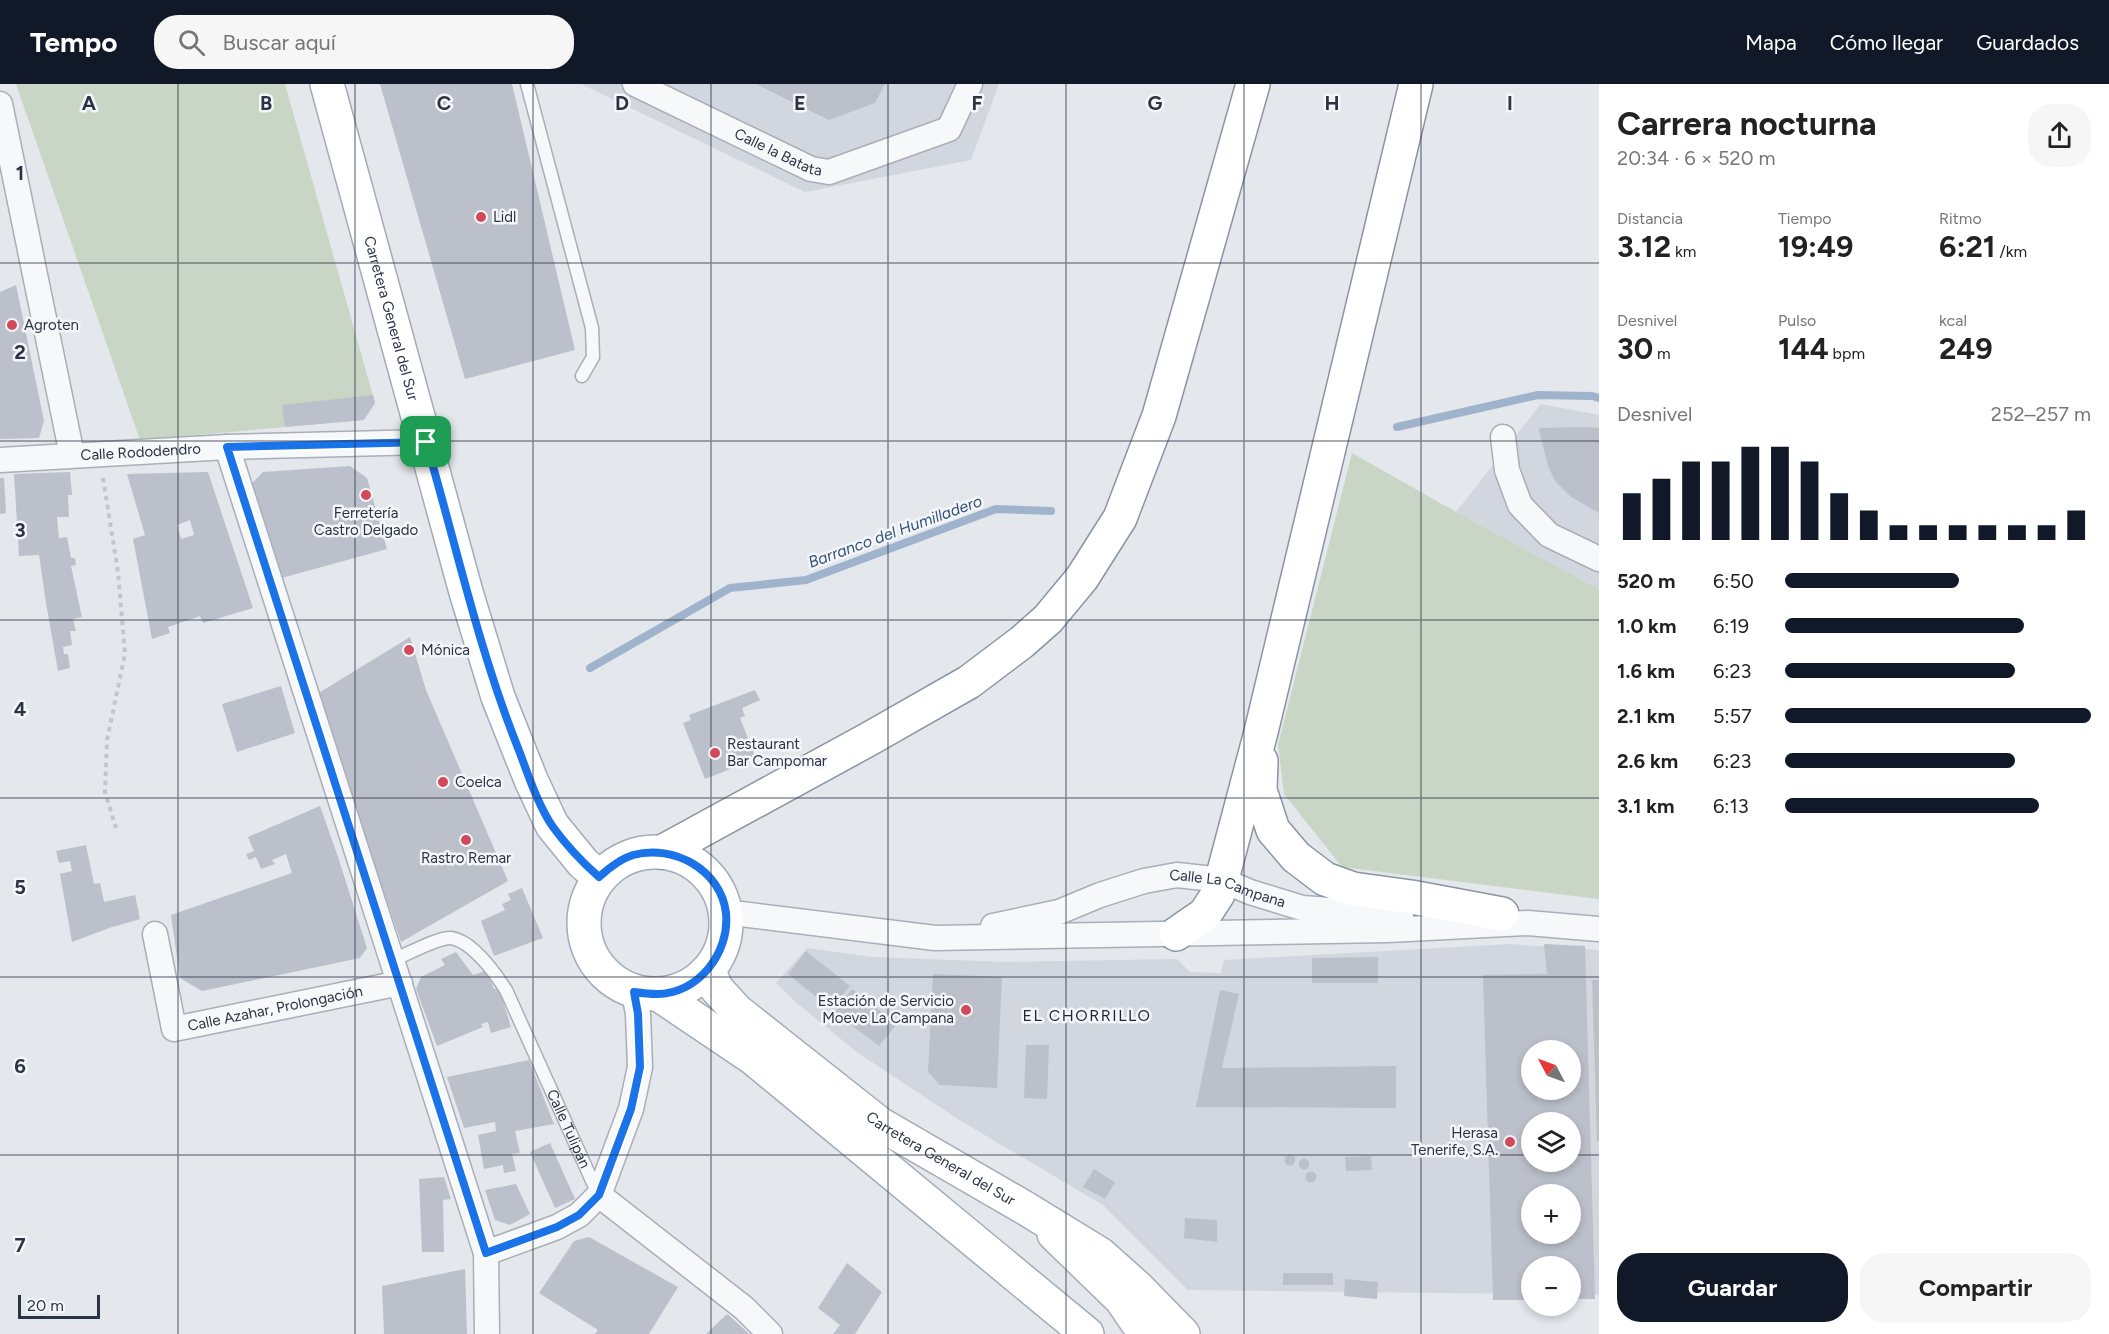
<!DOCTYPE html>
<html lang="es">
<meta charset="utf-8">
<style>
body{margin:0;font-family:Figtree,sans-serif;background:#f6f6f6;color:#222;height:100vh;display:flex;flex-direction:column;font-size:22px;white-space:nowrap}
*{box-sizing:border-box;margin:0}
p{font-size:20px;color:#767676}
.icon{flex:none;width:33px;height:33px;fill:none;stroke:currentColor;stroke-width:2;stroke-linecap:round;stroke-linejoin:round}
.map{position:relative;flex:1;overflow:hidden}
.side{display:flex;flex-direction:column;background:#fff;width:510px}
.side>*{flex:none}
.needle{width:39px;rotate:311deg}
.buttons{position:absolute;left:1521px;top:956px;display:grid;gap:12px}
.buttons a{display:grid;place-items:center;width:60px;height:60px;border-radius:50%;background:#fff;box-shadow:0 3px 9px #0003;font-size:30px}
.scale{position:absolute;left:18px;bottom:15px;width:82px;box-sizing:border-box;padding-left:6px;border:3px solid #2b3445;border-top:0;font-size:16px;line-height:21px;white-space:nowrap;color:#2b3445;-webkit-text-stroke:4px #f4f6f9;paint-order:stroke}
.pin{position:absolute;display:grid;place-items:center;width:51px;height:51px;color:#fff;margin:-26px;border-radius:12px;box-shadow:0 3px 9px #0006}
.round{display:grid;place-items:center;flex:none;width:63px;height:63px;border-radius:24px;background:#f6f6f6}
.overview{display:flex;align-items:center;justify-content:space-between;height:102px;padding:0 18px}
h1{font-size:33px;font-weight:700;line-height:45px}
.figures{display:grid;grid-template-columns:repeat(3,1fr);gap:9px;height:102px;padding:6px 18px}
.figures div{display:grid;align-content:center}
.figures b{font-size:30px;font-weight:700}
.figures small{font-size:16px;font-weight:400}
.figures p{font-size:16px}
.chart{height:168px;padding:12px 18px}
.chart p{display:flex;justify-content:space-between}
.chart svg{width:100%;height:108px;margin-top:6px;stroke:#111827;stroke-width:6}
.action{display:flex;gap:12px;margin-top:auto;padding:12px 18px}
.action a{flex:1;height:69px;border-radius:24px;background:#111827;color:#fff;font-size:24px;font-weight:700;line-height:69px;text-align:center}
.action a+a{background:#f6f6f6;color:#222}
ul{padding:0 18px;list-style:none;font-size:20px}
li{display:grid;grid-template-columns:96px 72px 1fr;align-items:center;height:45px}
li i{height:15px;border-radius:8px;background:#111827}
header{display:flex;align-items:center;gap:36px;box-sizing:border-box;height:84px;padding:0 30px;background:#111827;color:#fff}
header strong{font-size:28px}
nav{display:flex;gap:33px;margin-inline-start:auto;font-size:21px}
.search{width:420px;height:54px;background:#f6f6f6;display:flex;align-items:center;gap:15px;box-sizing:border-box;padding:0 21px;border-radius:24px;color:#767676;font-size:22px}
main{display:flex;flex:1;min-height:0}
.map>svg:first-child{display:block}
.built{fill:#d2d6de;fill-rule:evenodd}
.green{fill:#c9d6c5}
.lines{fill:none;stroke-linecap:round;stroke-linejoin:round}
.stream{stroke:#9fb4cc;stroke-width:8}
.building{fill:#bbc0ca;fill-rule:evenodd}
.service-casing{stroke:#a9aeb7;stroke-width:15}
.minor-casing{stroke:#a9aeb7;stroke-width:27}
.secondary-casing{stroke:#a9aeb7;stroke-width:36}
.primary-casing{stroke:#a3abb8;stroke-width:36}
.motorway-casing{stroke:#8b94a3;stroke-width:36}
.path{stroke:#c2c5cb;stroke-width:4;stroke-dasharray:4.5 4.5;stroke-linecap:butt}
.service{stroke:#f7f8fa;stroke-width:12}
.minor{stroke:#f7f8fa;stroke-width:24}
.secondary{stroke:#fff;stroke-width:33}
.primary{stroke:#fff;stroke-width:33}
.motorway{stroke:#fff;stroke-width:33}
.route-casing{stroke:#fff;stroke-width:12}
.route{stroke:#1a73e8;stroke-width:8}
.grid{fill:none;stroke:#2b3445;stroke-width:1.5;stroke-opacity:0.55}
.poi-dot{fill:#d1495b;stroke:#f4f6f9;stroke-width:2}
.labels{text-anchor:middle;stroke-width:5;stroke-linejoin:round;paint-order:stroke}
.street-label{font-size:15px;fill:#2b3445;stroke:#f4f6f9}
.poi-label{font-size:15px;fill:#2b3445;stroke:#f4f6f9;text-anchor:start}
.water-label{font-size:16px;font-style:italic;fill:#34527a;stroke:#f4f6f9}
.neighbourhood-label{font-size:16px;letter-spacing:1.5px;fill:#1d2536;stroke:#f4f6f9}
.grid-label{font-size:20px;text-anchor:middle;font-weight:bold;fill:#2b3445;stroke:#f4f6f9;stroke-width:5;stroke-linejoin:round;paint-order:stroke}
</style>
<header>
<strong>Tempo</strong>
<div class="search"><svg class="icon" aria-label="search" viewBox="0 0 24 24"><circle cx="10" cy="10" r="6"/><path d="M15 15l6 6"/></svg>Buscar aquí</div>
<nav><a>Mapa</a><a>Cómo llegar</a><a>Guardados</a></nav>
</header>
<main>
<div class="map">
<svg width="1599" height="1250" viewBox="0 0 1599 1250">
<rect width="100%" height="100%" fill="#e4e7ec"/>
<path class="built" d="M581 0H999L971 76 805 108Z
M1541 320 1599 331V505L1456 428Z
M1510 860 1599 866V1211L1571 1210 1570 1182H1532L1531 1210 1188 1206 1103 1121 961 1037 858 969 798 920 776 899 807 864 873 873 1006 878 1177 875 1190 888 1221 889 1224 876ZM1532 966H1570V1005H1532ZM1532 1038H1570V1077H1532ZM1532 1110H1570V1149H1532Z"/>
<path class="green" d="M16 0H285L375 319 364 336 140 356Z
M1352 369 1456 428 1599 505V815L1342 783 1284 710 1278 661Z"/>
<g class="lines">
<path class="stream" d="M1397 343 1538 311 1592 312 1599 314
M590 584 730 504 806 496 996 425 1051 427"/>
</g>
<path class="building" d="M380 0H512L575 266 465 295Z
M756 0H885L875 19 829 36Z
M16 201 44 337 39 354 0 355V208Z
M373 311 375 319 364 336 285 343 282 321Z
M1585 343 1599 344V429L1571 413 1555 397 1548 382 1539 346V344Z
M350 382 367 394 387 465 278 495 247 404 263 388Z
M70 388 72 411H68L69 433H57L59 454 67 453 71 474H75L76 481 71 482 82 533 73 535 76 547H70L72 561 63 563 64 570H68L70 584 58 587 46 519 39 471 19 472 14 390Z
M208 388 253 524 203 539 200 532 168 543 170 549 152 555 133 455 145 451 127 390ZM190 436 194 451 181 455 177 441Z
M0 394H4L6 429 0 430Z
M410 553 426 606 508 797 401 858 317 610Z
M281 602 295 649 237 668 222 620Z
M755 606 760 616 742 624 745 632 740 634 756 675 705 695 683 639 691 636 689 631Z
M320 722 338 773 367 864 360 874 202 907 180 894 171 831 292 789 286 770 272 776 275 780 261 785 256 773 249 776 246 770 254 767 248 753Z
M86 761 94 800 100 799 104 818 135 811 140 835 109 844 72 858 60 790 72 787 70 777 59 779 56 767Z
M522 804 543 854 494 872 481 837 505 826 502 820 511 816 508 810Z
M1544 860 1585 862 1595 1215H1570V1182H1532V1216H1493L1483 891 1547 890ZM1532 966H1570V1005H1532ZM1532 1038H1570V1077H1532ZM1532 1110H1570V1149H1532Z
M806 867 850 902 831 925 788 890Z
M456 868 473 891 485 887 490 894 494 905 499 904 511 943 491 949 488 938 481 940 483 943 437 962 416 905 421 893 445 881 441 875Z
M1378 873V899H1312V874Z
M933 890 1002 893 997 1004 940 1001 928 988Z
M1592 896H1599V1057H1597Z
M852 905 897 940 879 962 834 928Z
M1220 906 1239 910 1222 984 1396 982V1024L1196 1023Z
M1026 961H1049L1047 1015 1024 1014Z
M529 976 554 1040 515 1047 520 1069 512 1070 516 1087 504 1089 503 1081 484 1085 478 1051 496 1047 495 1038 464 1044 447 993Z
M550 1059 575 1115 555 1124 530 1068Z
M1284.5 1076a5.5 5.5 0 1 1 11 0a5.5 5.5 0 1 1-11 0Z
M1371 1072 1372 1086 1346 1087 1345 1073Z
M1298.5 1080a5.5 5.5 0 1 1 11 0a5.5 5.5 0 1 1-11 0Z
M1094 1085 1115 1098 1105 1115 1083 1103Z
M1305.5 1093a5.5 5.5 0 1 1 11 0a5.5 5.5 0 1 1-11 0Z
M444 1093 451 1115 443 1116 444 1168H422L419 1095Z
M516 1100 530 1130 510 1141 495 1136 485 1106Z
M1185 1134 1217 1136V1158L1184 1154Z
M589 1153 678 1203 649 1250H595L598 1246 539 1209 574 1157Z
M847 1179 882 1208 855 1250H833L840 1241 818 1224Z
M465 1185 467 1250H384L382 1202Z
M1283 1189H1333V1201H1283Z
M1345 1195 1378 1198 1377 1215 1344 1212Z
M727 1230 733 1235 749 1250H706Z"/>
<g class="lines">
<g class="service-casing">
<g id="service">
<path d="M527 0 592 244 593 273 582 292"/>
<path id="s1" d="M393 876C406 871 438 853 451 854 472 857 495 889 506 906L598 1110"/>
</g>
</g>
<g class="minor-casing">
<g id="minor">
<path id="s2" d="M635 0 811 85 829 88 949 45 970 0"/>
<path d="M0 20 72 371"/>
<path d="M1503 353 1507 386 1520 421 1549 451 1599 475"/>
<path d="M227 363 486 1169 487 1250"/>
<path id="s3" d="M0 376 227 363 426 358"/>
<path d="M726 830H741L935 854 1388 846 1528 839 1599 845"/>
<path id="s4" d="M993 842 1059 828 1100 811 1144 797 1177 791 1222 796 1250 808 1302 824 1401 831"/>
<path id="s5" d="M155 850 174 945 400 899"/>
<path d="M599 1111 744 1224 770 1250"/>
<path d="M486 1169 557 1143 579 1131 599 1111 631 1025 640 983 638 930 634 908"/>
</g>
</g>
<g class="secondary-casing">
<path id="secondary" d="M1054 1150 1121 1215 1145 1250"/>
</g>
<g class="primary-casing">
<g id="primary">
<path id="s6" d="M327 0 466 508 498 613 531 696 552 741 583 779 599 793"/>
<circle cx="655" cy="839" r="71"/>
<path id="s7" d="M708 887 717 905 737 927 880 1040 1025 1124 1100 1170 1138 1204 1183 1250"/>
<path d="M658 910 753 974 1087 1250"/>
</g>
</g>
<g class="motorway-casing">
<path id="motorway" d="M1261 677 1260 706 1273 746 1296 773 1325 795 1353 805 1411 813 1502 830
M662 768 869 655 969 598 1022 558 1048 535 1082 494 1120 434 1159 332 1253 0
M1176 850 1205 830 1218 810 1261 648 1416 0"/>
</g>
<path class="path" d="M103 394 118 488 125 570 107 656 105 708 116 744"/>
<use href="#service" class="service"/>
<use href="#minor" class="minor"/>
<use href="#secondary" class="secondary"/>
<use href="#primary" class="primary"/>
<use href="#motorway" class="motorway"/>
</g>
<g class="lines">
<g class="route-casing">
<path id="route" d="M426 358C456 460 478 564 518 664 527 687 538 722 553 743 566 761 582 778 599 793 609 784 620 775 633 771 674 760 721 786 726 829 730 869 698 910 657 910 649 910 641 909 634 908L638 930 640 983 631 1025 599 1111 579 1131 557 1143 486 1169 227 363Z"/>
</g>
<use href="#route" class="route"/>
</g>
<path class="grid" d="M178 0V1250M355 0V1250M533 0V1250M711 0V1250M888 0V1250M1066 0V1250M1244 0V1250M1421 0V1250M0 179H1599M0 357H1599M0 536H1599M0 714H1599M0 893H1599M0 1071H1532M1570 1071H1599"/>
<g class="poi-dot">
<circle cx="481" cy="133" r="6"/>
<circle cx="12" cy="241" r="6"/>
<circle cx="366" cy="411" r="6"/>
<circle cx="409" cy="566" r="6"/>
<circle cx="715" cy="669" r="6"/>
<circle cx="443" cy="698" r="6"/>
<circle cx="466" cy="756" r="6"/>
<circle cx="966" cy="926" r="6"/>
<circle cx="1510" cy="1058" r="6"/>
</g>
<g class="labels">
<g class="street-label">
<text dy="5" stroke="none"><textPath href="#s2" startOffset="159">Calle la Batata</textPath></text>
<text dy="5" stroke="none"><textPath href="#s6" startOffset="243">Carretera General del Sur</textPath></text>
<text dy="5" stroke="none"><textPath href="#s3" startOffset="141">Calle Rododendro</textPath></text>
<text dy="5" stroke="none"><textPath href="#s4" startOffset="244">Calle La Campana</textPath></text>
<text dy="5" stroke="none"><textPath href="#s5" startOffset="200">Calle Azahar, Prolongación</textPath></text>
<text dy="5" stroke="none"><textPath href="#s1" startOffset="292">Calle Tulipán</textPath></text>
<text dy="5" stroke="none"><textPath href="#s7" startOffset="302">Carretera General del Sur</textPath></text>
</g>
<g class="poi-label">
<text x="493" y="138">Lidl</text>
<text x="24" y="246">Agroten</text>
<text x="366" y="434" text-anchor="middle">Ferretería<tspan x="366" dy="17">Castro Delgado</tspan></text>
<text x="421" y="571">Mónica</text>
<text x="727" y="665">Restaurant<tspan x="727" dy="17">Bar Campomar</tspan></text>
<text x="455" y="703">Coelca</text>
<text x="466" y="779" text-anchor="middle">Rastro Remar</text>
<text x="954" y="922" text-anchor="end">Estación de Servicio<tspan x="954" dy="17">Moeve La Campana</tspan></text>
<text x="1498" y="1054" text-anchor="end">Herasa<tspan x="1498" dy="17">Tenerife, S.A.</tspan></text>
</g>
<g class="water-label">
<text transform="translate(895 447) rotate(-20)" y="6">Barranco del Humilladero</text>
</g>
<g class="neighbourhood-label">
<text x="1087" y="937">EL CHORRILLO</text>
</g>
</g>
<g class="grid-label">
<text x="89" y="26">A</text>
<text x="266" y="26">B</text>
<text x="444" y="26">C</text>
<text x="622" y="26">D</text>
<text x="800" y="26">E</text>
<text x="977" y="26">F</text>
<text x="1155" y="26">G</text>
<text x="1332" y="26">H</text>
<text x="1510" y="26">I</text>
<text x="20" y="96">1</text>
<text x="20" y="275">2</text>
<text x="20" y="453">3</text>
<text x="20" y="632">4</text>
<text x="20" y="810">5</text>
<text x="20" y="989">6</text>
<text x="20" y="1168">7</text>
</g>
</svg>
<div class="buttons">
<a><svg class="needle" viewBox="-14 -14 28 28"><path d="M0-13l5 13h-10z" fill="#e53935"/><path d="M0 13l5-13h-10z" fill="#767676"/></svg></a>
<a><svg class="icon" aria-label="layers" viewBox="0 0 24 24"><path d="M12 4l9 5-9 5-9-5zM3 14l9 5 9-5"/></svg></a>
<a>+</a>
<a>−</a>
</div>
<div class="scale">20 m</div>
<div class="pin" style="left:426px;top:358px;background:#1e9e55"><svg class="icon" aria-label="arrive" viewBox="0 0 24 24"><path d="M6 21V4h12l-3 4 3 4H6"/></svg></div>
</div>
<section class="side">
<div class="overview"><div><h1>Carrera nocturna</h1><p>20:34 · 6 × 520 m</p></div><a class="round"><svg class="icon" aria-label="share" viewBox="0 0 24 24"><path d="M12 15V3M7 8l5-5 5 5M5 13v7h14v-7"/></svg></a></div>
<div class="figures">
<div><p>Distancia</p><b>3.12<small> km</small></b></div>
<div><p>Tiempo</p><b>19:49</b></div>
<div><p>Ritmo</p><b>6:21<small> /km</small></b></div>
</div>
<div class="figures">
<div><p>Desnivel</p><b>30<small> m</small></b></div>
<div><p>Pulso</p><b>144<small> bpm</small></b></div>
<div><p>kcal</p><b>249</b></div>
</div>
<div class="chart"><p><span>Desnivel</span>252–257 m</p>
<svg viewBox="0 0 160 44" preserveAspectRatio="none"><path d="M5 44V25M15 44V19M25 44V12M35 44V12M45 44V6M55 44V6M65 44V12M75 44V25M85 44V32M95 44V38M105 44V38M115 44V38M125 44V38M135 44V38M145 44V38M155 44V32"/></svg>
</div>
<ul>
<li><b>520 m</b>6:50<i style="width:57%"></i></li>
<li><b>1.0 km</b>6:19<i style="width:78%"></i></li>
<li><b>1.6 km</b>6:23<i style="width:75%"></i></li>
<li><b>2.1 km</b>5:57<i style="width:100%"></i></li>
<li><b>2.6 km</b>6:23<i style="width:75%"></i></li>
<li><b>3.1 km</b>6:13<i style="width:83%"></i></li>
</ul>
<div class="action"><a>Guardar</a><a>Compartir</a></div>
</section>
</main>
